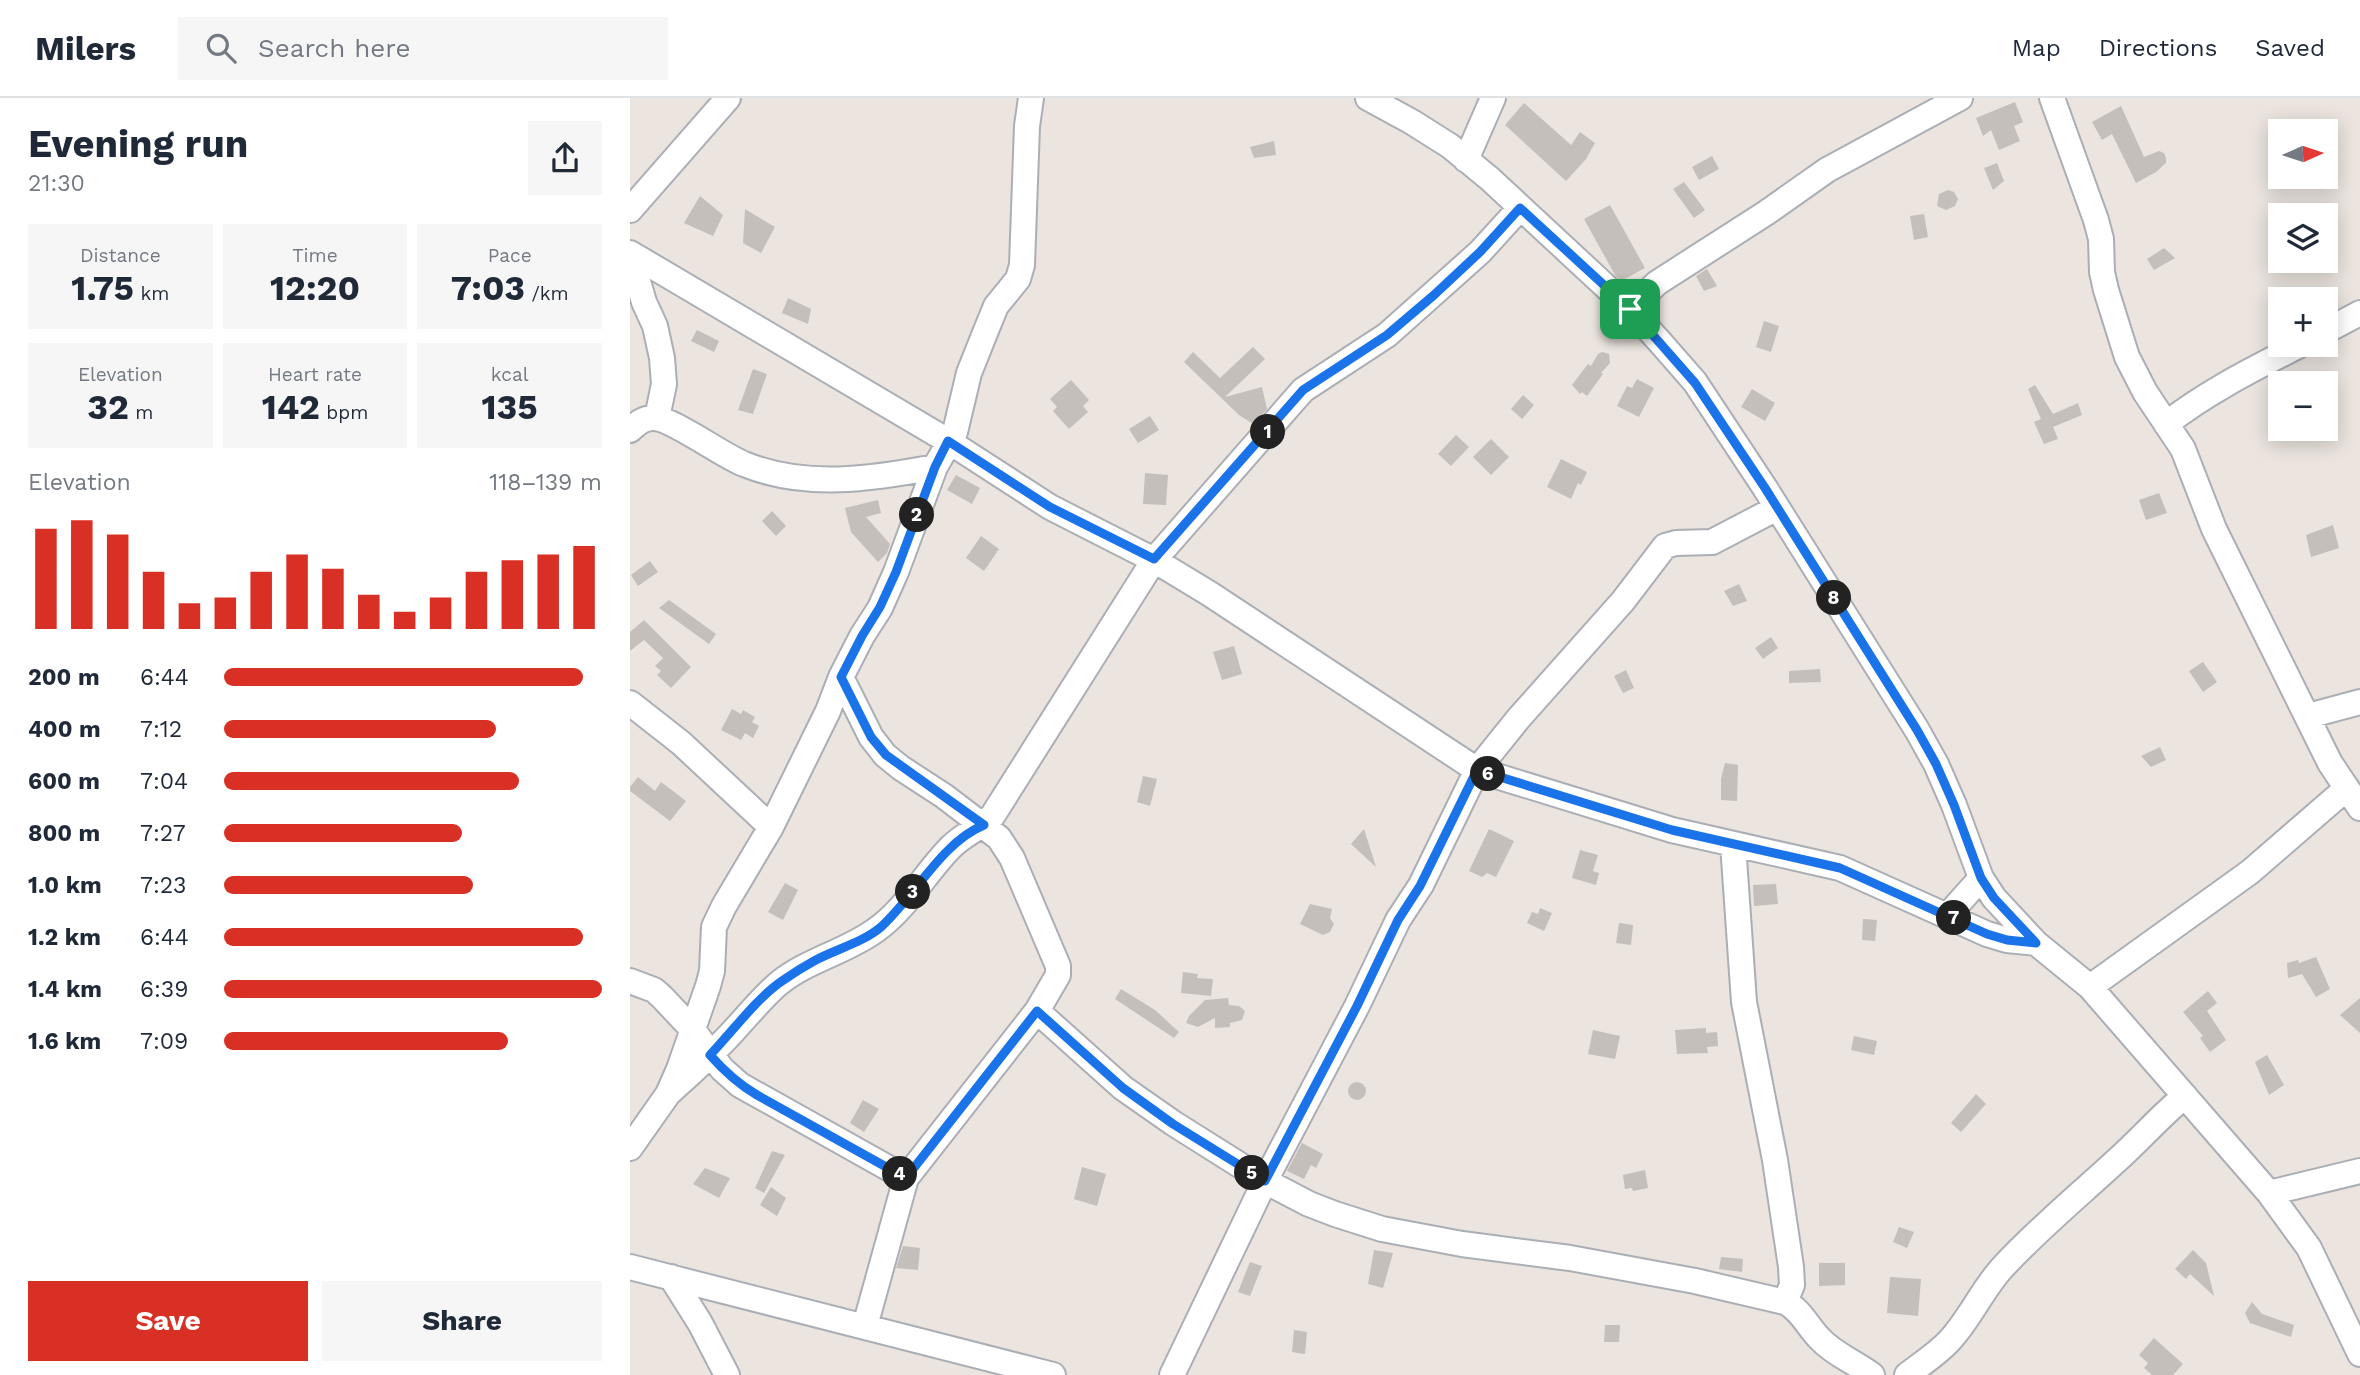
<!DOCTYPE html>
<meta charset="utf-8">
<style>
body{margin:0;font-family:"Work Sans",sans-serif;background:#f6f6f7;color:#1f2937;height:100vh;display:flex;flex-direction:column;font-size:26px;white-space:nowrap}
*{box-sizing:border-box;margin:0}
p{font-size:23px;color:#747a83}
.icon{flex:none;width:38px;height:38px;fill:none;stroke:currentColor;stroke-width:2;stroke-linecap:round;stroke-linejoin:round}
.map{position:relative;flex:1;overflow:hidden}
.drawer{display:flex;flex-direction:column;background:#fff;width:630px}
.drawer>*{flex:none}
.needle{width:46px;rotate:87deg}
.fabs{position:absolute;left:1638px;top:21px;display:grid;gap:14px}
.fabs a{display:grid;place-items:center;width:70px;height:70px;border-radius:0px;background:#fff;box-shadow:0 4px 18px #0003;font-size:35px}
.pin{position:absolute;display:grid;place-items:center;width:60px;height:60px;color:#fff;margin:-30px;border-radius:14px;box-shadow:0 4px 10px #0006}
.km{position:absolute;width:35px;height:35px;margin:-18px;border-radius:50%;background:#222;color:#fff;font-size:19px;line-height:35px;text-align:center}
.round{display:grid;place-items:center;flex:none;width:74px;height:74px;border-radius:0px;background:#f6f6f7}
.summary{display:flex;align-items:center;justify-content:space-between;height:119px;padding:0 28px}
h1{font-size:38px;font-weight:700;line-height:52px}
.metrics{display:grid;grid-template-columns:repeat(3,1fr);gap:10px;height:119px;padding:7px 28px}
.metrics div{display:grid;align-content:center;border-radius:0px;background:#f6f6f7;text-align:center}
.metrics b{font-size:35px;font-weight:700}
.metrics small{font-size:19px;font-weight:400}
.metrics p{font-size:19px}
.chart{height:196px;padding:14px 28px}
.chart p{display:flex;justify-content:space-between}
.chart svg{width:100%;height:126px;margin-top:7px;stroke:#d93025;stroke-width:6}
.button{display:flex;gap:14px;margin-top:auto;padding:14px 28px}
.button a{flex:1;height:80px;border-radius:0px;background:#d93025;color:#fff;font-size:28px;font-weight:700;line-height:80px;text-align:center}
.button a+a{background:#f6f6f7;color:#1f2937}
ul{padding:0 28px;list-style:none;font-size:23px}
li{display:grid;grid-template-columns:112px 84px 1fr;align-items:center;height:52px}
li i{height:18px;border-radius:9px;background:#d93025}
header{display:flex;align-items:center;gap:42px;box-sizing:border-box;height:98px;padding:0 35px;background:#fff;border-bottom:2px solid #e0e1e3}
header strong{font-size:33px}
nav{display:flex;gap:38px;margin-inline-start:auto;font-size:24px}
.search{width:490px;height:63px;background:#f6f6f7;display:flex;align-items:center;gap:18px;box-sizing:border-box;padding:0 24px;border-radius:0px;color:#747a83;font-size:26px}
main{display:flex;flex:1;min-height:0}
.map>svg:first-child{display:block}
.building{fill:#c4bfba}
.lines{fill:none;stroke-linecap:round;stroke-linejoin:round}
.minor-casing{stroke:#abafb5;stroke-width:28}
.minor{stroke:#fff;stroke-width:24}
.route-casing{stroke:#fff;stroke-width:14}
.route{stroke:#1a73e8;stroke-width:9}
</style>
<header>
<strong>Milers</strong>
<div class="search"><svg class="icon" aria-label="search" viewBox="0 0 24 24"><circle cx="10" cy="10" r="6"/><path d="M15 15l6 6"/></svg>Search here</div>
<nav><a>Map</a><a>Directions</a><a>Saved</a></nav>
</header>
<main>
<section class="drawer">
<div class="summary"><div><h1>Evening run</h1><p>21:30</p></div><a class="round"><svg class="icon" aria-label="share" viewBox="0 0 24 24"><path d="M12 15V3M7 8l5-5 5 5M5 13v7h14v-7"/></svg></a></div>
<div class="metrics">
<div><p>Distance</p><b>1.75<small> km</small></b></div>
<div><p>Time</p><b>12:20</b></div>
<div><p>Pace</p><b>7:03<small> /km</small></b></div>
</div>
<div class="metrics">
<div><p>Elevation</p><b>32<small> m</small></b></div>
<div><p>Heart rate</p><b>142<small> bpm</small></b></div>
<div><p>kcal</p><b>135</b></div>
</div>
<div class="chart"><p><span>Elevation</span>118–139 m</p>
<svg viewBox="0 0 160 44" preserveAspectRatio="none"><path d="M5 44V9M15 44V6M25 44V11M35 44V24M45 44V35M55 44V33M65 44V24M75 44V18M85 44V23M95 44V32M105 44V38M115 44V33M125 44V24M135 44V20M145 44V18M155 44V15"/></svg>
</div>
<ul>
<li><b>200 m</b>6:44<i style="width:95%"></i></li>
<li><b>400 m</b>7:12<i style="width:72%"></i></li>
<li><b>600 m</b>7:04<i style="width:78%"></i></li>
<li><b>800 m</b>7:27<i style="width:63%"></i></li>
<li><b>1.0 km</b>7:23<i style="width:66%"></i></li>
<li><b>1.2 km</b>6:44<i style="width:95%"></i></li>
<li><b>1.4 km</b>6:39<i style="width:100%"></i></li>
<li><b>1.6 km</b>7:09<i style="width:75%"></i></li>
</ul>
<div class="button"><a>Save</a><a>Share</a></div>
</section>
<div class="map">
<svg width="1730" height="1277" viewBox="0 0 1730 1277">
<rect width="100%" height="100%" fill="#ebe4df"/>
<path class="building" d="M1385 4 1393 24 1384 28 1390 43 1369 52 1361 32 1353 38 1346 20Z
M894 5 941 47 950 34 965 45 956 61 936 83 875 27Z
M1491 8 1514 59 1529 53 1534 55 1536 60V65L1526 74 1506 85 1482 36 1472 42 1462 24Z
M644 43 646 57 624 60 620 49Z
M1082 58 1089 71 1069 82 1062 69Z
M1367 65 1374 83 1363 92 1354 70Z
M1054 84 1075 112 1064 120 1043 91Z
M1318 92 1324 94 1328 101 1325 108 1316 112 1307 108 1309 96Z
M70 98 93 117 83 138 54 125Z
M980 107 1015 170 991 183 985 177 954 121Z
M115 111 145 129 131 155 113 145Z
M1294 116 1298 139 1284 142 1280 118Z
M1534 150 1545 160 1524 172 1517 161Z
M1077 171 1087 188 1074 193 1066 178Z
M158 200 181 211 178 226 152 215Z
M1134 223 1149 228 1141 254 1126 249Z
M67 232 89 243 84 254 61 243Z
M623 249 635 261 595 299 632 289 637 311 623 326 609 317 554 264 563 254 590 280Z
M972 254 979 256 980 265 971 275 973 276 957 298 952 294 950 296 942 287 958 266 961 268 968 256Z
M123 271 137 276 123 316 108 312Z
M1007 281 1024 290 1009 319 987 308 997 288 1002 290Z
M441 282 459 302 453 308 458 314 439 331 423 313 427 309 420 301Z
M1405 287 1423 316 1448 305 1452 317 1423 329 1428 341 1414 346 1404 324 1411 321 1398 291Z
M1122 291 1145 305 1135 323 1111 309Z
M893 297 904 307 892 321 881 311Z
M520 318 529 332 508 345 499 331Z
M826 337 839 349 821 368 808 356Z
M861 341 879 359 861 377 843 359Z
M931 361 957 374 951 387 948 385 941 401 917 389Z
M515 375 538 377 536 407 513 406Z
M326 377 350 390 342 406 317 392Z
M1529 395 1537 415 1516 422 1509 402Z
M248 402 251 415 236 419 260 446 257 455 248 464 221 434 215 410Z
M142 413 156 428 146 438 132 423Z
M1703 427 1709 450 1681 459 1676 437Z
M351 438 369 451 354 473 336 460Z
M20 463 28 474 8 488 1 477Z
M1109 486 1117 503 1103 508 1094 493Z
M39 502 86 536 79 546 29 510Z
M14 522 61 569 41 590 27 577 31 573 25 568 33 560 14 542 0 553V534Z
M1141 539 1148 550 1133 561 1125 550Z
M604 548 612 576 592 582 583 554Z
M1573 564 1587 584 1573 594 1559 573Z
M1190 571 1191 584 1159 585V573Z
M996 572 1004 590 993 595 984 578Z
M102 611 111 616 113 612 125 619 122 624 129 628 123 640 115 635 111 642 91 632Z
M1530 649 1536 662 1521 669 1511 658Z
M1095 665 1108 667 1107 703 1091 702V681Z
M513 678 527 681 520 708 507 704Z
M8 679 25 693 31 684 56 703 40 723 0 693V689Z
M734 731 746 769 721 746Z
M859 731 884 743 866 779 857 775 852 779 839 773Z
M950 752 968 757 963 773 969 775 966 787 942 780Z
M155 785 168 792 153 822 138 814Z
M1146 786 1148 806 1124 808 1123 787Z
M680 806 702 811 700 820 704 826 700 834 693 837 670 826Z
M910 810 922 815 914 833 897 825 902 814 908 816Z
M1233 821 1247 822 1245 843 1232 842Z
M989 825 1003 827 1001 847 986 845Z
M1686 859 1700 891 1686 899 1672 876 1658 880 1657 865 1668 862 1669 865Z
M553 874 568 876 567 880 583 881 581 898 551 895Z
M491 891 525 912 549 934 544 940 485 901Z
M1578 893 1587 905 1577 913 1596 942 1580 954 1570 940 1573 938 1553 914Z
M598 900 599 907 609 908 615 913 612 922 600 925V929L585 930V920L568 929 556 925 559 918 575 902Z
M1730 900V935L1710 917Z
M1076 930V935L1087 934 1088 948 1077 949 1078 955 1047 956 1045 932Z
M963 932 990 938 985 961 958 956Z
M1224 938 1247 943 1244 957 1221 952Z
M1637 957 1654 987 1639 997 1625 964Z
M718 993a9 9 0 1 1 18 0a9 9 0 1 1-18 0Z
M1346 996 1356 1006 1331 1034 1321 1025Z
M233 1002 249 1011 234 1034 220 1025Z
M672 1045 693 1056 686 1070 681 1067 674 1081 657 1073Z
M142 1053 155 1057 134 1095 125 1090Z
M452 1069 476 1076 467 1108 444 1101Z
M75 1070 100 1080 89 1100 63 1086Z
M1015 1072 1018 1090 1003 1093 1002 1090 995 1091 993 1077Z
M141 1089 156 1100 147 1118 130 1107Z
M1269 1129 1284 1134 1277 1150 1263 1144Z
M273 1148 290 1150 288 1172 266 1170Z
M744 1152 763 1155 753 1190 738 1186Z
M1563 1152 1576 1165 1584 1198 1560 1176 1556 1181 1545 1171Z
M1091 1159 1113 1161 1112 1174 1089 1171Z
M620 1164 632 1168 620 1198 608 1194Z
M1189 1165H1215V1187L1189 1188Z
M1260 1179 1291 1181 1288 1218 1257 1215Z
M1622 1204 1632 1216 1664 1227 1661 1239 1620 1225 1615 1215Z
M975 1227H990L989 1244H974Z
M664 1232 677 1234 675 1256 662 1254Z
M1524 1240 1553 1266 1543 1277H1522L1514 1270 1518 1265 1509 1257Z"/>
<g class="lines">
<g class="minor-casing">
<path id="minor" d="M738 0 782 24 820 48 860 81 1000 211 1030 244 1065 284 1135 390 1287 632 1306 666 1324 707 1351 780 1364 800 1406 845 1460 889 1639 1095 1679 1150 1730 1256
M1422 0 1466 122 1471 141 1472 174 1476 192 1497 259 1515 294 1553 351 1584 431 1700 665 1730 710
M836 62 863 0
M0 112 98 0
M0 155 318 343 420 409 524 462 580 496 847 672 1042 732 1210 770 1357 836 1377 842 1406 845
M0 155 14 204 25 228 32 260 34 286 27 320
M1000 211 1027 185 1136 115 1197 72 1330 0
M1696 233 1730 215
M1536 326C1577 294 1623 271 1670 247
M0 332C7 326 13 320 23 320 40 319 93 358 114 366 175 391 242 381 305 369
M211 579 241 639 255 657 271 670 314 698 369 740 382 760 428 868V877L407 913
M0 605 51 645 141 729
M1678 618 1730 604
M1103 746 1114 904 1145 1062 1161 1169 1162 1187 1155 1204
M1318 817 1351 780
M0 883 24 892 32 899 63 932 92 971 110 987 276 1080
M1460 889 1620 774 1717 690
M38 996C62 974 86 953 107 929 120 915 133 899 148 886 177 862 216 854 246 832 277 810 295 775 321 749 334 736 351 730 363 717L524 462 673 292 757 237 850 154 890 110
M0 1050 38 996 49 971 78 888 82 873 84 829 94 808 141 729 198 613 211 579 232 538 250 510 266 474 305 369 325 334 339 275 355 235 366 208 388 181 392 167 397 28 401 0
M1639 1095 1730 1073
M0 1169 423 1277
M41 1179 70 1225 97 1277
M235 1228 276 1080 407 913 493 990 543 1025 635 1083 679 1106 705 1116 752 1131 832 1146 940 1160 1065 1183 1155 1204C1171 1212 1178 1229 1190 1241 1205 1257 1225 1264 1242 1277
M542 1277 635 1083 727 908 768 822 791 787 847 672 888 621 993 503 1035 448 1046 445 1082 444 1147 410
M1277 1277C1294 1264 1313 1252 1326 1235 1343 1214 1354 1190 1372 1170 1407 1132 1447 1099 1485 1064 1509 1043 1530 1018 1555 998"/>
</g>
<use href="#minor" class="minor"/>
</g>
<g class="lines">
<g class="route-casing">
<path id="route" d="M890 110 1000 211 1065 285 1135 390 1287 632 1306 666 1324 707 1351 780 1364 800 1406 845 1377 842 1357 836 1210 770 1042 732 847 672 790 788 768 822 727 908 635 1083 543 1026 493 990 407 913 276 1080 127 997C108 986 94 973 80 957 101 935 128 899 152 883 162 876 173 869 184 863 206 851 232 845 251 829 285 798 312 744 354 727L256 657 241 639 211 579 232 538 250 509 266 474 305 369 318 343 420 409 524 461 673 292 757 237 804 197 850 154Z"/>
</g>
<use href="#route" class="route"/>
</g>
</svg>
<div class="fabs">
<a><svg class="needle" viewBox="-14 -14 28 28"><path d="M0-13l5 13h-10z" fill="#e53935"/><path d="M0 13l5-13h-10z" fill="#747a83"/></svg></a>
<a><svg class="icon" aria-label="layers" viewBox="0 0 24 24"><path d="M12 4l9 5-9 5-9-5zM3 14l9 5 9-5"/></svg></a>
<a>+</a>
<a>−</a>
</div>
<div class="pin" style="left:1000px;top:211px;background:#1e9e55"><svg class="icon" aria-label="arrive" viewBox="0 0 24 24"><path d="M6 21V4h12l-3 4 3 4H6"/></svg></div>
<b class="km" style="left:638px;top:334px">1</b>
<b class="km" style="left:287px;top:417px">2</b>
<b class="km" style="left:283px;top:794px">3</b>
<b class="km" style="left:270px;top:1076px">4</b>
<b class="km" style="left:622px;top:1075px">5</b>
<b class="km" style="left:858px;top:676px">6</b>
<b class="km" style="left:1324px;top:820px">7</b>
<b class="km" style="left:1204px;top:500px">8</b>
</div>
</main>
